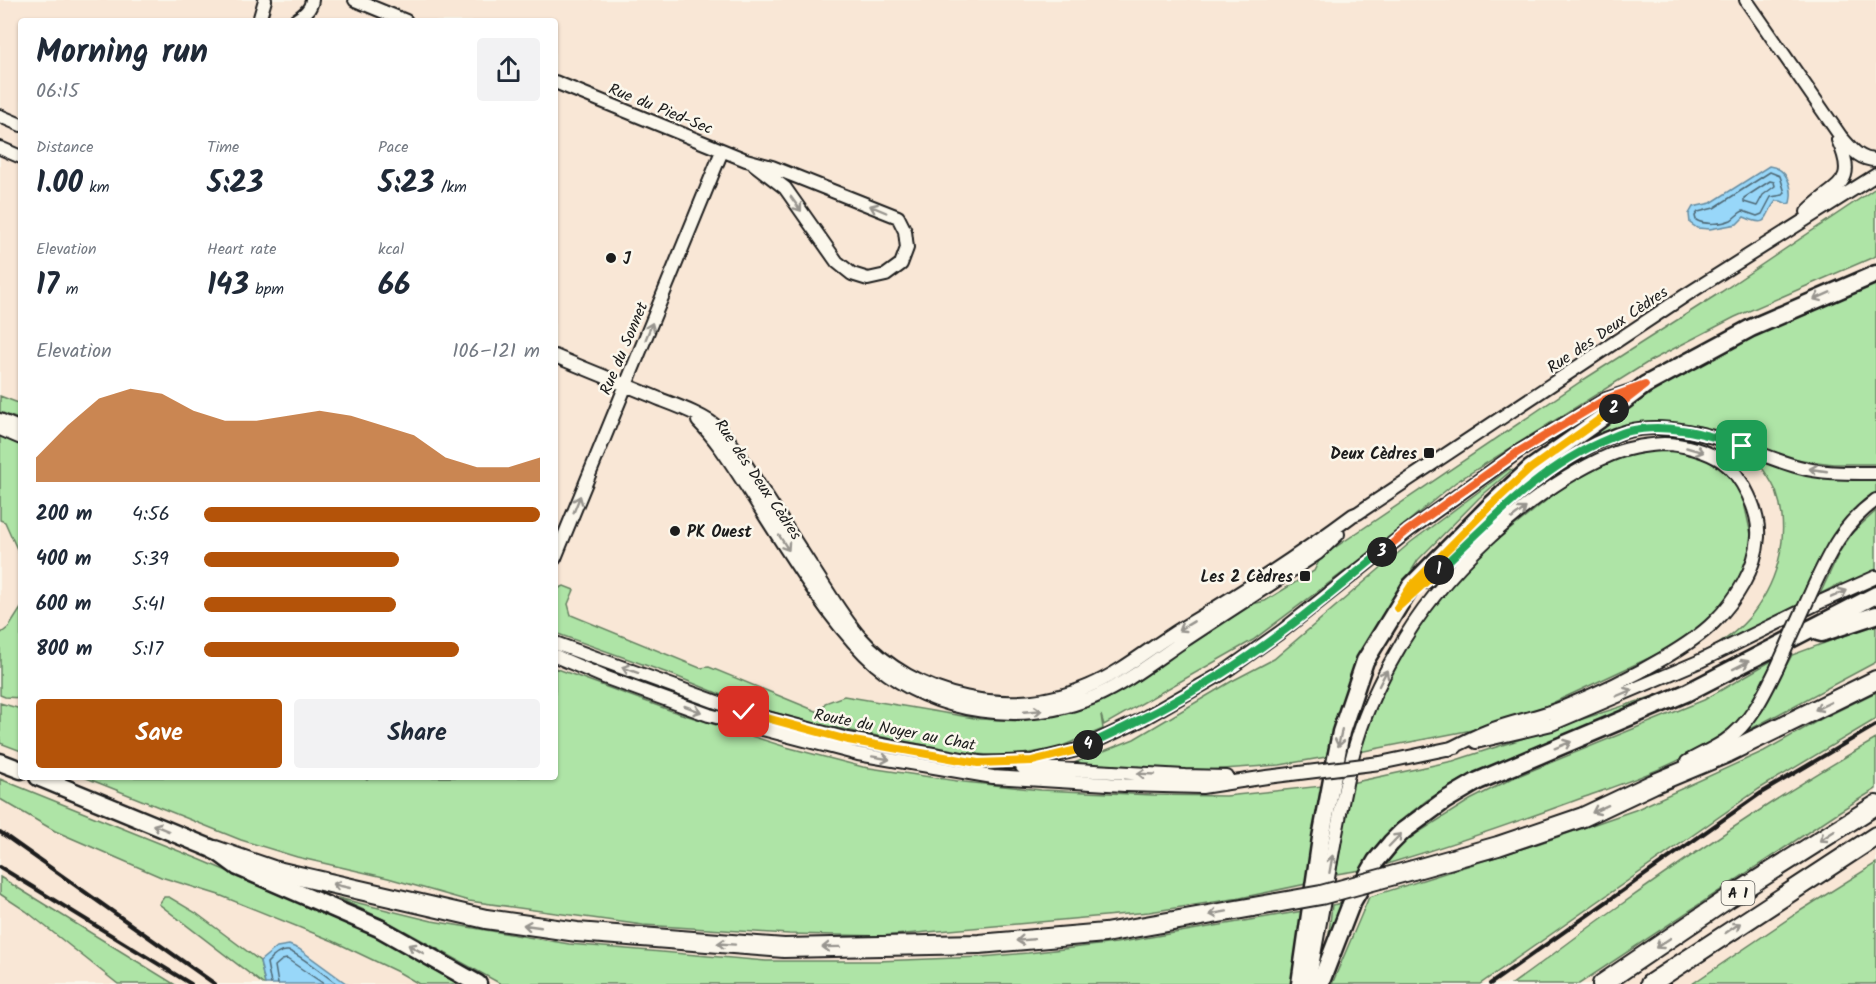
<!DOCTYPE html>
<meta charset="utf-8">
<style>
body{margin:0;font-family:Kalam,sans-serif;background:#f2f2f3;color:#1f2937;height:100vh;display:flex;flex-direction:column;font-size:22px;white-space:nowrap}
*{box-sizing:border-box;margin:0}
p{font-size:20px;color:#747a83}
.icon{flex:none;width:33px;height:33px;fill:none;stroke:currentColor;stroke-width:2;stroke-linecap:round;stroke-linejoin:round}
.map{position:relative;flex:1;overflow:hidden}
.sheet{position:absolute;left:18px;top:18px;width:540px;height:762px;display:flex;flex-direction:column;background:#fff;border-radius:6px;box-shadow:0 2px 4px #0004}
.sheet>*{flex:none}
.pin{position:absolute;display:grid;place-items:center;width:51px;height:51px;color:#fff;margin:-26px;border-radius:12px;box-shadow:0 3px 9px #0006}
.km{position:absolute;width:30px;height:30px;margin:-15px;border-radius:50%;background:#222;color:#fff;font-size:16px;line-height:30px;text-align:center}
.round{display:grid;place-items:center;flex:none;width:63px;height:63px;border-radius:6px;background:#f2f2f3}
.headline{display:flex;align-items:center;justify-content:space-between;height:102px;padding:0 18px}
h1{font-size:33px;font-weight:800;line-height:45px}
.figures{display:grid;grid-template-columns:repeat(3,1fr);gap:9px;height:102px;padding:6px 18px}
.figures div{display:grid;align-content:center}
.figures b{font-size:30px;font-weight:800}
.figures small{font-size:16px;font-weight:400}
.figures p{font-size:16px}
.chart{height:168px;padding:12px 18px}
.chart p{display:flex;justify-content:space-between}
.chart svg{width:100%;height:108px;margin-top:6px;fill:#b45309;opacity:.7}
.cta{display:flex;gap:12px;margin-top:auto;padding:12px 18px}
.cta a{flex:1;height:69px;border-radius:6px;background:#b45309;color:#fff;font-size:24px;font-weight:800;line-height:69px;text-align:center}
.cta a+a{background:#f2f2f3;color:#1f2937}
ul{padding:0 18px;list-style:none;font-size:20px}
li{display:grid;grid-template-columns:96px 72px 1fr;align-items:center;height:45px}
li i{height:15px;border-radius:8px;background:#b45309}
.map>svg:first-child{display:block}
.built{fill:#f9e7d6;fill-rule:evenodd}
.green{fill:#aee4a6;stroke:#658061;stroke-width:1.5}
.water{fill:#98d7f9;stroke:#668ca1;stroke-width:1.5}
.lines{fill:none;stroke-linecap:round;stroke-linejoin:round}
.shore{stroke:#4e6774;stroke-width:1.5}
.minor-casing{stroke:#1c1c1c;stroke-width:16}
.major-casing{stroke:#1c1c1c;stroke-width:21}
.highway-casing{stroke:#1c1c1c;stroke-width:22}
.minor{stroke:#fbf7ec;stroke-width:12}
.major{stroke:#fbf7ec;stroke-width:16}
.highway{stroke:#fbf7ec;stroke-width:18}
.rail{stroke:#1c1c1c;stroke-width:4}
.minor-bridge-casing{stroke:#1c1c1c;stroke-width:16;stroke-linecap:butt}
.highway-bridge-casing{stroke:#1c1c1c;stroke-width:22;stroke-linecap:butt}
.minor-bridge{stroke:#fbf7ec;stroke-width:12}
.highway-bridge{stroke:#fbf7ec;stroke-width:18}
.oneway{stroke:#97948e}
.split-1-casing{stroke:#fff;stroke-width:12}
.split-2-casing{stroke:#fff;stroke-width:12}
.split-3-casing{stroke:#fff;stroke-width:12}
.split-4-casing{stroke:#fff;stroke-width:12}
.split-5-casing{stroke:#fff;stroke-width:12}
.split-1{stroke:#22a559;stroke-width:8}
.split-2{stroke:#f5b400;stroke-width:8}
.split-3{stroke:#f0652b;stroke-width:8}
.split-4{stroke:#22a559;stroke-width:8}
.split-5{stroke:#f5b400;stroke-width:8}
.poi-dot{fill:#1c1c1c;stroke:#fbf7ec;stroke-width:2}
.labels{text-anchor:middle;stroke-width:5;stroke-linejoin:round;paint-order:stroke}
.shield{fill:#fbf7ec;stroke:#5f5e5a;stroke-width:1.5}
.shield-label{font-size:15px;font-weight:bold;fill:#1c1c1c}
.street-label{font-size:16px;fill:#1c1c1c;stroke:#fbf7ec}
.poi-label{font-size:16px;font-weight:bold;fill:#1c1c1c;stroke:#fbf7ec;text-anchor:start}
</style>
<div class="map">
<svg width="1876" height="984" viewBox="0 0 1876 984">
<rect width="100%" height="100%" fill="#fbf7ec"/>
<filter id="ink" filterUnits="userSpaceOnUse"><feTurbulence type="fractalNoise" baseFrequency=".0167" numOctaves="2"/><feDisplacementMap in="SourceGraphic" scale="12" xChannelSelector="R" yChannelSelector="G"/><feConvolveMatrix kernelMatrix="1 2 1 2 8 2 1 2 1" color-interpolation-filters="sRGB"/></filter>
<g filter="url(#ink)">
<path class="built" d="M0 0H1876V984H0ZM21 21H555V777H21Z"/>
<path class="green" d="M1876 188V256L1735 317 1650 361 1456 482 1377 547 1253 640 1104 725 1101 715 1103 729 1055 749 1009 756 972 754 815 724 744 704 673 675 558 634 555 628V590L564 586 574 590 568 604 571 615 700 668 709 667 821 713 825 703 844 696 980 719 1021 721 1068 712 1098 702 1244 606 1265 601 1314 571 1321 557 1580 382 1721 292Z
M1876 282V464H1833L1802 460 1779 455 1747 444 1716 430 1694 425 1661 422 1634 426 1532 475C1609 417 1691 365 1779 324 1811 309 1844 296 1876 282Z
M0 396 21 404V420L0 412Z
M0 435 21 444V558L5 522 0 520Z
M1667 449 1689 453 1709 461 1727 474 1742 494 1752 539 1746 566 1735 590 1710 620 1664 651 1548 705 1482 728 1359 752 1370 720 1407 642 1453 581 1487 548 1563 487 1600 467 1639 451Z
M1756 460C1796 473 1834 480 1876 479V494L1832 541 1799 604 1792 613 1704 654C1722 642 1740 630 1753 613 1779 579 1791 532 1776 491 1771 480 1764 470 1756 460Z
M1509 469 1512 470 1479 498 1418 560 1372 635 1336 722 1326 757 1280 765 1195 771 1069 765 1134 739 1232 681 1274 659 1411 542Z
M1876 511V573L1845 588 1841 583 1820 594 1840 551 1853 532Z
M21 608V698L5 697 0 695V634L9 627Z
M1876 624V662L1747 731 1764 706 1792 655Z
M1773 660C1765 679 1757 701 1743 716 1699 759 1638 778 1582 798 1517 822 1453 844 1387 864L1392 852 1419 832 1470 800 1513 778 1704 700Z
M555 668 672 711 786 747 863 767 964 782 1041 790 1153 795 1226 796 1322 786 1306 884 1240 898 1149 912 883 936 789 934 643 925 469 901 388 878 297 857 241 840 84 777H363L367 780 370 777H555Z
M1876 692V719L1759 789 1480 984H1332L1369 897 1540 843 1635 810 1764 751 1821 719Z
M1657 695 1461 780 1427 800 1405 817 1384 840 1361 870 1336 874 1351 783 1453 761Z
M0 703 21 709V751L0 743Z
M1876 739V789L1840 811 1579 984H1512C1548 959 1583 931 1619 906 1702 847 1787 790 1876 739Z
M0 779 201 860 377 935 458 984H419L400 973 333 941 219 895 161 877 55 831 0 799Z
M1876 863V984H1692L1800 911Z
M0 877 174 984H118L26 911 0 894Z
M164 897H169L196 913 260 961 265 984H263L159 904Z
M338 898 432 921 569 944 766 961H878L981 957 1028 953 1116 943 1303 911 1291 984H501L385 920Z
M1344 903 1328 942 1332 905Z"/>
<path class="water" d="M1769 166C1787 168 1794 187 1790 203L1787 204 1781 201H1776C1763 216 1771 229 1744 217L1737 224 1710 229 1697 228 1690 223 1689 214 1693 207 1711 203Z
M289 945 299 949 347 984H265L260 961 277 947Z"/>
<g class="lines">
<path class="shore" d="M1770 172 1780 176 1785 193 1783 195 1771 197 1762 214 1757 216 1743 211C1738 213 1735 218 1731 220 1722 224 1704 225 1696 220L1695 216 1698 212 1714 208Z
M1770 181 1774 182 1775 186 1763 195 1757 206 1744 202V198Z
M271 984 267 963C272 957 280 950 288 951 297 952 328 978 337 984
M278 984 275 966 282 960 287 959 324 984"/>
<g class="minor-casing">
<path id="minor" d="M355 0 406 21
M1746 0 1841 137C1851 148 1859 160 1876 160
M259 21 265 0
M295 21C303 15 311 10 312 0
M555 82 746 160 772 167 898 217 905 231 907 248 901 264 886 275 868 279 852 274 837 262 785 188 754 164
M0 116 21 125
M0 148 21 157
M1807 212C1835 183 1859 186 1838 140
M555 356C590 371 626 385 662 400 678 406 708 417 719 429 733 443 746 465 757 482 777 513 797 544 817 575 830 595 843 617 859 636 914 699 1013 720 1089 686 1122 672 1151 647 1182 628 1241 593 1298 556 1353 515L1358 513 1686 295 1876 175
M0 420 21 429
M698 421C717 440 731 463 746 486 773 528 799 571 828 611 843 631 858 649 876 665 935 715 1024 726 1094 697 1125 684 1154 661 1182 642 1227 612 1273 583 1318 553L1338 534
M0 429 21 438
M555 558 722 151
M1426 582C1483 529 1552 452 1628 431 1653 425 1685 429 1709 436 1740 444 1769 459 1799 467 1823 474 1851 473 1876 473
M1813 588C1830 551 1843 524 1876 500
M555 643 744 712 848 739 984 763
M555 656 604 677 709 715 858 754 993 777 1124 785 1202 787 1267 777
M1476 742 1552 724 1698 662 1818 603 1876 577
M1687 762C1699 755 1713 749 1725 741 1750 724 1764 695 1777 668
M978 763 1032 761 1077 750 1139 721 1223 673 1282 631 1408 531 1518 452 1606 399 1633 390
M1380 763 1456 747
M1022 767 1185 776 1227 777
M1313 984 1311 972C1319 928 1327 883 1335 839 1342 805 1347 770 1358 737 1367 708 1381 679 1396 653 1437 577 1530 489 1610 455 1626 448 1647 445 1664 444 1683 444 1707 451 1722 461 1742 475 1760 512 1758 537 1756 569 1736 600 1714 622 1699 637 1681 648 1664 658 1632 677 1599 693 1564 707 1540 717 1513 721 1488 731 1475 736 1462 743 1449 749"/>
</g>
<g class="major-casing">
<path id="major" d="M1818 632 1822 633 1876 615
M0 762 21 770
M38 777 215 850 238 867 379 928 478 984
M1300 984 1321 838 1341 732 1365 661 1411 586 1490 506 1530 469 1599 420 1645 385 1751 328 1876 274
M1320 984 1351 904 1376 861 1391 843 1403 831 1444 801 1478 781 1686 693 1876 595"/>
</g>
<g class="highway-casing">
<path id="highway" d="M215 850 273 870 486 919 577 932 784 948 979 944 1105 933 1276 903
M1413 870 1498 846 1583 817 1653 784 1725 754 1876 680
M1602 984 1729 898 1876 805
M1650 984 1876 836"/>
</g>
<use href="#minor" class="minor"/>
<use href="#major" class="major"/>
<use href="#highway" class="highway"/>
<path class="rail" d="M0 832 215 984
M0 867 191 984
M1490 984 1761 793 1876 725"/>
<g class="minor-bridge-casing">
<path id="minor-bridge" d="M1777 668 1813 588
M1267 777 1380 763"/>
</g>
<g class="highway-bridge-casing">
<path id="highway-bridge" d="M1276 903 1321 895 1413 870"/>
</g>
<use href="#minor-bridge" class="minor-bridge"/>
<use href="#highway-bridge" class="highway-bridge"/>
</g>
<defs><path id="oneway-shaft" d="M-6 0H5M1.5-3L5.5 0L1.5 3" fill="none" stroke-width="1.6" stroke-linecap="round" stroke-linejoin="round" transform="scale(1.5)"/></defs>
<g class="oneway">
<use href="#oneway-shaft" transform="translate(796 204) rotate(54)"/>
<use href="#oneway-shaft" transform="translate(878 209) rotate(-157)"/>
<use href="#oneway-shaft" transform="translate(1822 296) rotate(156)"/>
<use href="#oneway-shaft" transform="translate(649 331) rotate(-68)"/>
<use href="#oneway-shaft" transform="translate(1695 450) rotate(16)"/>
<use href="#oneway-shaft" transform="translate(1818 470) rotate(-172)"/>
<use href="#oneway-shaft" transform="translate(577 504) rotate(-68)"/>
<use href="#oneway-shaft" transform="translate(1519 513) rotate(-38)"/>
<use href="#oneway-shaft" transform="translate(784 543) rotate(57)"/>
<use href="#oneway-shaft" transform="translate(1839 594) rotate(-24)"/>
<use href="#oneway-shaft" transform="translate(1186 626) rotate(149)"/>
<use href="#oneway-shaft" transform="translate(1741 665) rotate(-27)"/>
<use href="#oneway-shaft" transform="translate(630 670) rotate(-160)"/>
<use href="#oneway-shaft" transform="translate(1383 678) rotate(-63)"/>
<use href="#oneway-shaft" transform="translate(1624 693) rotate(-23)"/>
<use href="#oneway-shaft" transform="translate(1823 706) rotate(154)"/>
<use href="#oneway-shaft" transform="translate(693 709) rotate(20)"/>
<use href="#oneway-shaft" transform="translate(1033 711) rotate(-5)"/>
<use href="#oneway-shaft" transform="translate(1340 738) rotate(102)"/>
<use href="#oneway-shaft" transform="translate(1563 745) rotate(-22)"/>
<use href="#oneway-shaft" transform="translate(881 758) rotate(10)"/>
<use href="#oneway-shaft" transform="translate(1146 774) rotate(-177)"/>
<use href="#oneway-shaft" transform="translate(1600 809) rotate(155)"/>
<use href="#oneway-shaft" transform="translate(161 828) rotate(-158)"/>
<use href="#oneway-shaft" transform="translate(1827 836) rotate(147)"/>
<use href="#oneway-shaft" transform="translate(1395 840) rotate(-46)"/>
<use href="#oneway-shaft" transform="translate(1331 864) rotate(-80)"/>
<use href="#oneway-shaft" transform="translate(341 886) rotate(-167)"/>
<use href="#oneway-shaft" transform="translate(1218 913) rotate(170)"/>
<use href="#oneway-shaft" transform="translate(532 926) rotate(-172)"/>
<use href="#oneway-shaft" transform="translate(1733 928) rotate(-34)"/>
<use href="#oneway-shaft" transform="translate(1025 940) rotate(175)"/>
<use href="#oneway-shaft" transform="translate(1663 943) rotate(146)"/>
<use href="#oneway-shaft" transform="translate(726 944) rotate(-176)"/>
<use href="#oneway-shaft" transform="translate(831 947) rotate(179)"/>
<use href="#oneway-shaft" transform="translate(416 949) rotate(-151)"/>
</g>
</g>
<g class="lines" filter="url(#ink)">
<g class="split-1-casing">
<path id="split-1" d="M1439 570C1491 521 1541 466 1608 439 1615 436 1622 432 1629 431 1667 422 1706 434 1742 446"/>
</g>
<g class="split-2-casing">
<path id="split-2" d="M1439 570 1397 608 1411 586 1490 506 1530 469 1614 409"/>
</g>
<g class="split-3-casing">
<path id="split-3" d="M1382 552 1407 531 1518 452 1606 399 1645 385 1614 409"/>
</g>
<g class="split-4-casing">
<path id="split-4" d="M1088 745C1134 724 1178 701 1221 674 1278 639 1330 594 1382 552"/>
</g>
<g class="split-5-casing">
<path id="split-5" d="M744 712 848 740 978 763 1032 761 1077 750 1088 745"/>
</g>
<use href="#split-1" class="split-1"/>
<use href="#split-2" class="split-2"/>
<use href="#split-3" class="split-3"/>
<use href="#split-4" class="split-4"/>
<use href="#split-5" class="split-5"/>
</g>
<g class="poi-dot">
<circle cx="611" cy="258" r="6"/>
<rect x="1423" y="447" width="12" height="12" rx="3"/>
<circle cx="675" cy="531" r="6"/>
<rect x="1299" y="570" width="12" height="12" rx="3"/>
</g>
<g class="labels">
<rect class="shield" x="1721.5" y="881" width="33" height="24" rx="4.5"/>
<g class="shield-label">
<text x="1738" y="898">A 1</text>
</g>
<g class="street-label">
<text transform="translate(661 108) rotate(22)" y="6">Rue du Pied-Sec</text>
<text transform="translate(1607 329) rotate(-34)" y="6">Rue des Deux Cèdres</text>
<text transform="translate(623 348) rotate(-67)" y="6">Rue du Sonnet</text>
<text transform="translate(759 479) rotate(56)" y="6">Rue des Deux Cèdres</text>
<text transform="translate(895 729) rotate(11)" y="6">Route du Noyer au Chat</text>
</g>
<g class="poi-label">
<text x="623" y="264">J</text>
<text x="1417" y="459" text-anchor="end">Deux Cèdres</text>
<text x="687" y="537">PK Ouest</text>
<text x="1293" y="582" text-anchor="end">Les 2 Cèdres</text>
</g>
</g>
</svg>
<div class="pin" style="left:1742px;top:446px;background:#1e9e55"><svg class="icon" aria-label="arrive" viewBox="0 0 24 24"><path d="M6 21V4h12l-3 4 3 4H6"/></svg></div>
<div class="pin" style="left:744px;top:712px;background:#d93025"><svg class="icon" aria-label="check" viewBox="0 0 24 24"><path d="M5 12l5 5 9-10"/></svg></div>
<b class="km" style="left:1439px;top:570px">1</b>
<b class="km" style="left:1614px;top:409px">2</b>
<b class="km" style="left:1382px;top:552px">3</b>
<b class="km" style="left:1088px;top:745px">4</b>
<section class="sheet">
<div class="headline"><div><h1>Morning run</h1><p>06:15</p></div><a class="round"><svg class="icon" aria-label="share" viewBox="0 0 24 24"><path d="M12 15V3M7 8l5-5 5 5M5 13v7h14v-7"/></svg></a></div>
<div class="figures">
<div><p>Distance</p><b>1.00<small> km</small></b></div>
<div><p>Time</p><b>5:23</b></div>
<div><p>Pace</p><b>5:23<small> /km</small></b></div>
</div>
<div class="figures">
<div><p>Elevation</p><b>17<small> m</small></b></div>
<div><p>Heart rate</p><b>143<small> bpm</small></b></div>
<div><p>kcal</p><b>66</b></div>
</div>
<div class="chart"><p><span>Elevation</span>106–121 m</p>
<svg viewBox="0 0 160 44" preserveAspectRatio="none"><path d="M0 44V34L10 21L20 10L30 6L40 8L50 15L60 19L70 19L80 17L90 15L100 17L110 21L120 25L130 34L140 38L150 38L160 34V44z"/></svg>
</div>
<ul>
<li><b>200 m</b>4:56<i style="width:100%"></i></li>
<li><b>400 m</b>5:39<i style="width:58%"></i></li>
<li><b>600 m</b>5:41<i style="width:57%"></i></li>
<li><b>800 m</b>5:17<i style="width:76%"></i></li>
</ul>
<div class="cta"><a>Save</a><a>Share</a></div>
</section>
</div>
